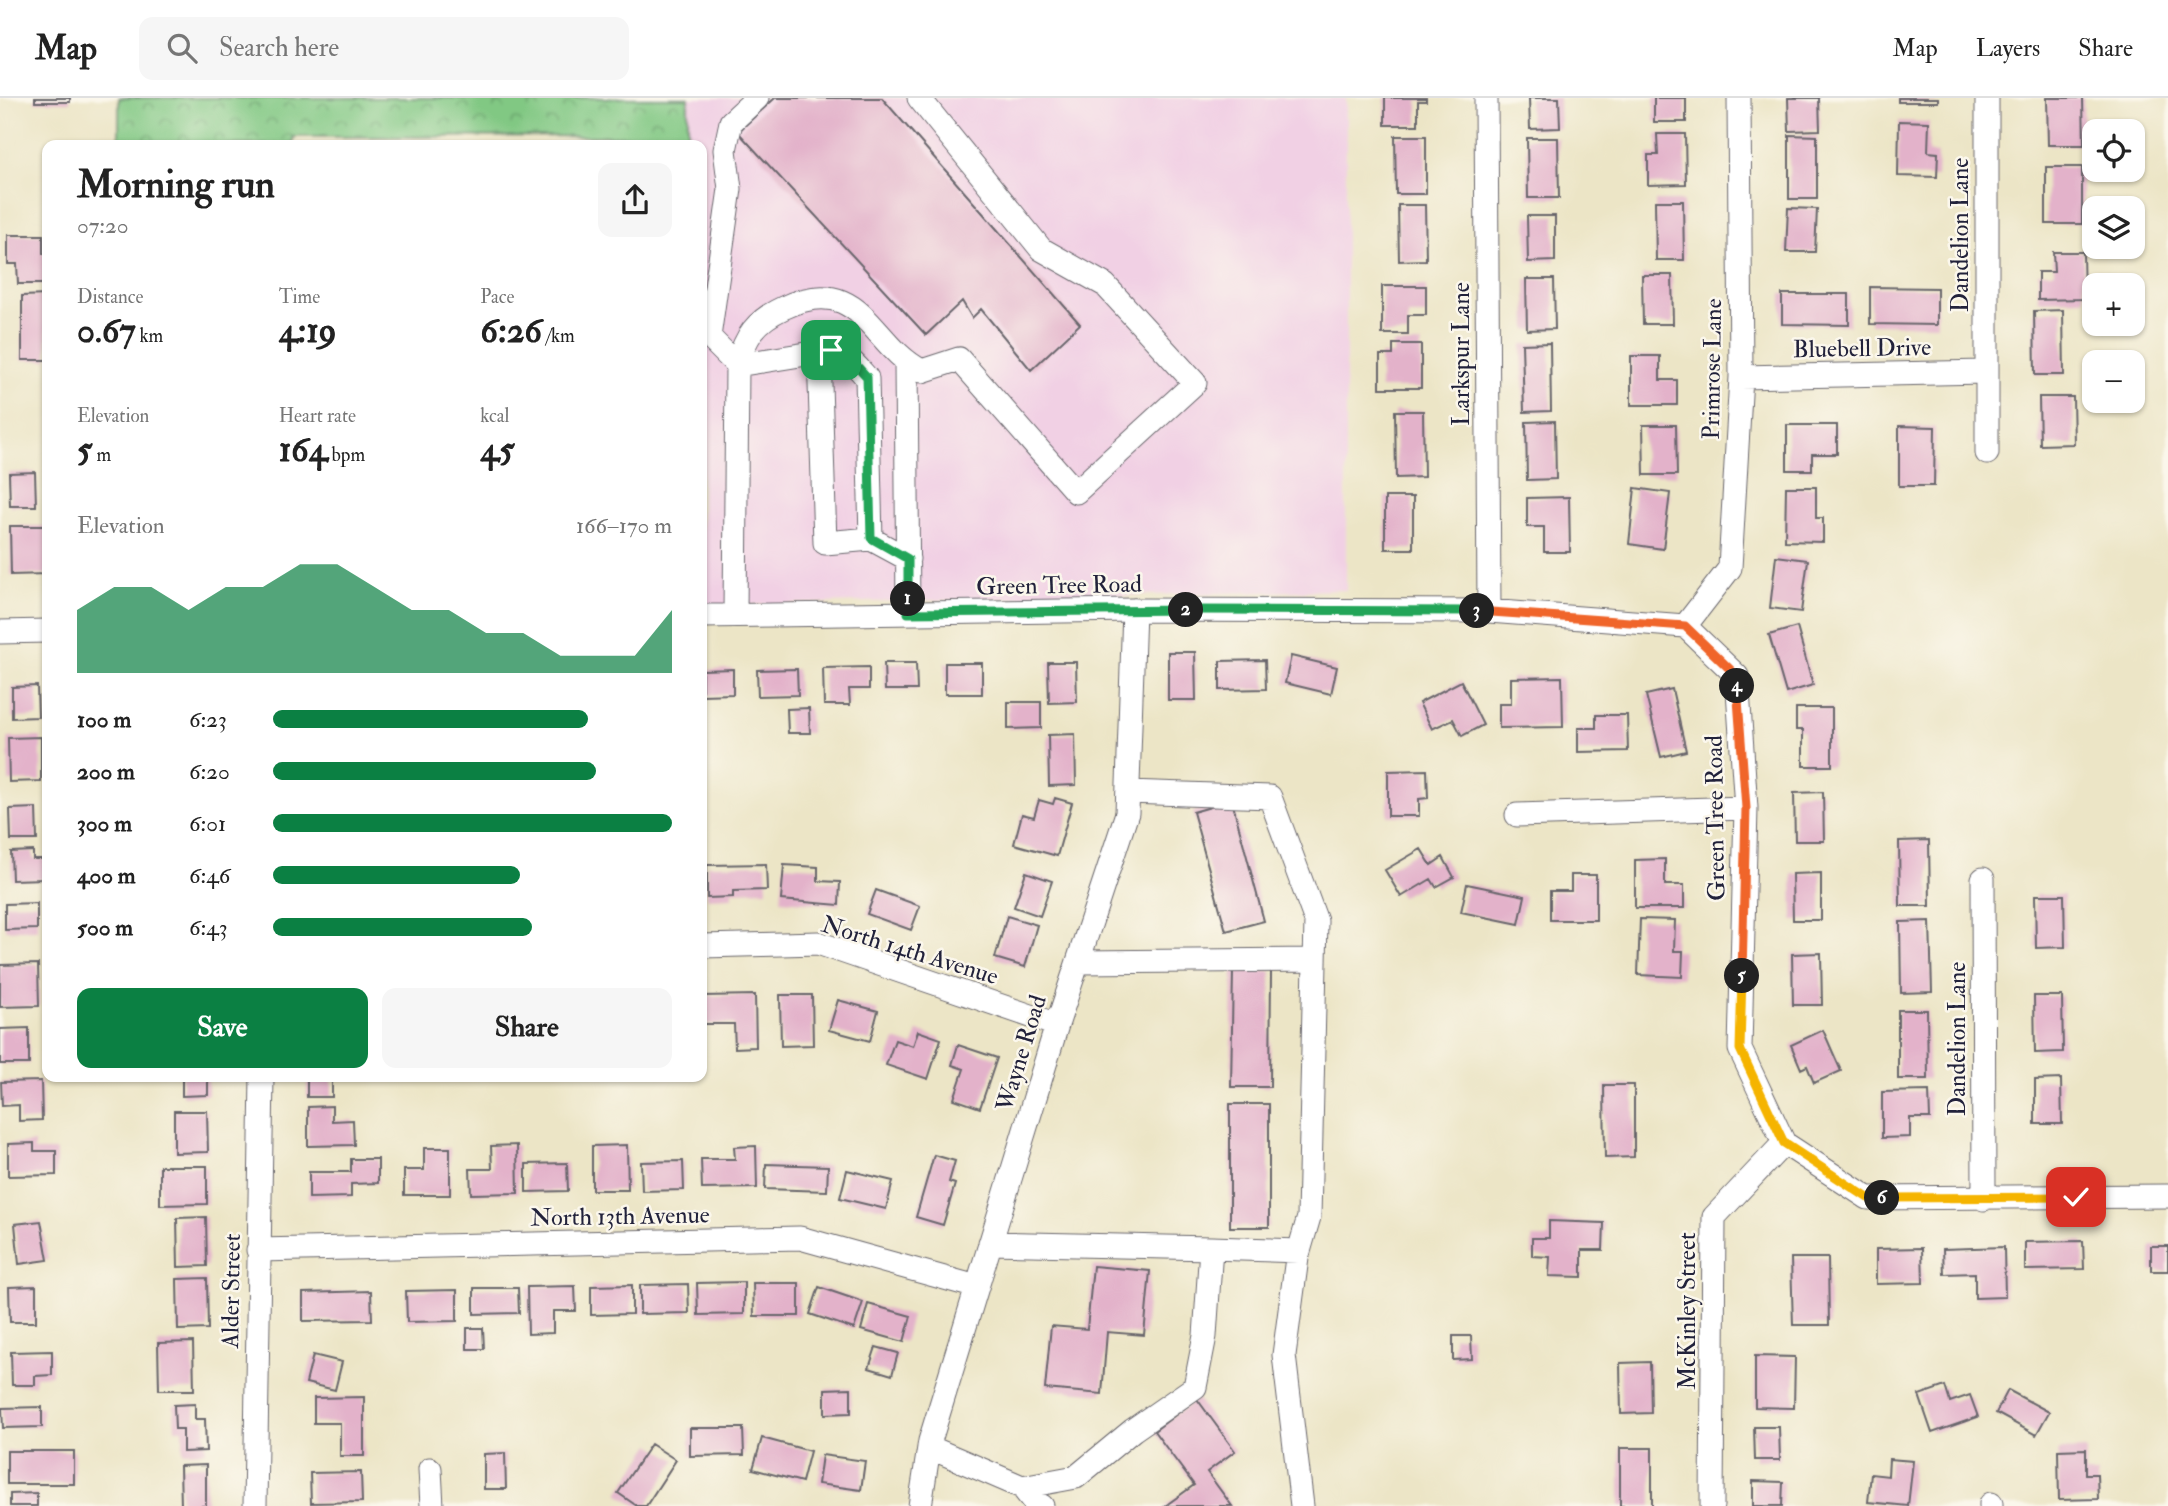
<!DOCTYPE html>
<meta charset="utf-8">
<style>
body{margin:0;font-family:"IM FELL Double Pica",serif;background:#f6f6f6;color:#222;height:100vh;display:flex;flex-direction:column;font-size:26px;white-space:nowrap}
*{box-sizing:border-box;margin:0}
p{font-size:23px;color:#767676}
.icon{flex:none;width:38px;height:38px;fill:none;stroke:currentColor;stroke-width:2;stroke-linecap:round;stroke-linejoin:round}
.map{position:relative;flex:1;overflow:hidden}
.sheet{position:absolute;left:42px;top:42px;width:665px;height:942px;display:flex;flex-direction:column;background:#fff;border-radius:14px;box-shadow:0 2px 5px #0004}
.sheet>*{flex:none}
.buttons{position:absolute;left:2082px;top:21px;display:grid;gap:14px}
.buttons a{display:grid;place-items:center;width:63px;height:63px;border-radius:14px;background:#fff;box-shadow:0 2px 5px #0004;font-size:35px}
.pin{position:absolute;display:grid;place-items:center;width:60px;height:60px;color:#fff;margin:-30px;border-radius:14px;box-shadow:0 4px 10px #0006}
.km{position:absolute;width:35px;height:35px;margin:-18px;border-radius:50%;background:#222;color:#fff;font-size:19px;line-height:35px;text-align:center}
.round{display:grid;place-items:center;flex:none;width:74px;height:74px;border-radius:14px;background:#f6f6f6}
.head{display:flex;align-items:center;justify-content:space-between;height:119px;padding:0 35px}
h1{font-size:38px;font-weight:700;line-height:52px}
.figures{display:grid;grid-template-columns:repeat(3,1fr);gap:10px;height:119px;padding:7px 35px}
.figures div{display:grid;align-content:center}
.figures b{font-size:35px;font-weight:700}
.figures small{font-size:19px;font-weight:400}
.figures p{font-size:19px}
.chart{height:196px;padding:14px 35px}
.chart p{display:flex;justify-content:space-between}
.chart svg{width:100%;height:126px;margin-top:7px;fill:#0b8043;opacity:.7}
.primary-button{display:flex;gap:14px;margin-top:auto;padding:14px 35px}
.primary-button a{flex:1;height:80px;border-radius:14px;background:#0b8043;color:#fff;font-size:28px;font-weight:700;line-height:80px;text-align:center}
.primary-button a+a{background:#f6f6f6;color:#222}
ul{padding:0 35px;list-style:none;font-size:23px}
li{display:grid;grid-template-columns:112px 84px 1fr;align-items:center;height:52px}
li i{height:18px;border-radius:9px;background:#0b8043}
header{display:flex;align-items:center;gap:42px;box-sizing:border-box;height:98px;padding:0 35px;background:#fff;border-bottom:2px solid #e0e0e0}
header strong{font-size:33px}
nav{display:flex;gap:38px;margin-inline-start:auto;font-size:24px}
.search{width:490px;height:63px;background:#f6f6f6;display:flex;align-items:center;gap:18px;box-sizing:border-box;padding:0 24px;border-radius:14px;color:#767676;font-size:26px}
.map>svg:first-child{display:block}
.built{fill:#f1d0e4}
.park{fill:url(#park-crowns);stroke:#52755f;stroke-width:2}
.building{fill:#e3b2ca}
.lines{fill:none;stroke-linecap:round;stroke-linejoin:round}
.minor-casing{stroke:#69666c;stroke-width:25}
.minor{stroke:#fff;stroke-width:23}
.split-1-casing{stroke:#fff;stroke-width:14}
.split-2-casing{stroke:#fff;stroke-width:14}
.split-3-casing{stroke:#fff;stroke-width:14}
.split-4-casing{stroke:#fff;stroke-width:14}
.split-5-casing{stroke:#fff;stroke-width:14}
.split-6-casing{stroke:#fff;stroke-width:14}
.split-7-casing{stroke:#fff;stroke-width:14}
.split-1{stroke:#22a559;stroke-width:9}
.split-2{stroke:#22a559;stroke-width:9}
.split-3{stroke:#22a559;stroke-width:9}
.split-4{stroke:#f0652b;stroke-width:9}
.split-5{stroke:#f0652b;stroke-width:9}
.split-6{stroke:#f5b400;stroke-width:9}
.split-7{stroke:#f5b400;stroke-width:9}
.labels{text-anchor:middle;stroke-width:5;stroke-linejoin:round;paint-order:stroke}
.street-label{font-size:24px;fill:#22223b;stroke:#fbf7ec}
</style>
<header>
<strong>Map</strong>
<div class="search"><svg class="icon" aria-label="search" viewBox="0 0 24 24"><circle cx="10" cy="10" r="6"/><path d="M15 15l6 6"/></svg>Search here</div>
<nav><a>Map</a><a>Layers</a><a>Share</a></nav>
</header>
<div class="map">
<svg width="2168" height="1408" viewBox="0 0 2168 1408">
<defs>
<pattern id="park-crowns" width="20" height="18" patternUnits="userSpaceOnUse" patternTransform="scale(1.75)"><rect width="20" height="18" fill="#81c883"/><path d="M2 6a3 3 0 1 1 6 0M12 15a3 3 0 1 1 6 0" fill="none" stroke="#69a26c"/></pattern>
</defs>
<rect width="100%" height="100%" fill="#fbf7ec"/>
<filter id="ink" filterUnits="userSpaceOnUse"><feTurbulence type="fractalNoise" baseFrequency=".0143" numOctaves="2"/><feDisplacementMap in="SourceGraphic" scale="14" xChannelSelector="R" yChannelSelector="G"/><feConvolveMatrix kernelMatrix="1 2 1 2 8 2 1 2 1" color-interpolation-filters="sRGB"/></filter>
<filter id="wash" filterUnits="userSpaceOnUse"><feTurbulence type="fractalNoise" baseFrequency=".00686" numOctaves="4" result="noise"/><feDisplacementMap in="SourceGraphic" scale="28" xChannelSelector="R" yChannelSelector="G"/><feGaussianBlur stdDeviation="1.57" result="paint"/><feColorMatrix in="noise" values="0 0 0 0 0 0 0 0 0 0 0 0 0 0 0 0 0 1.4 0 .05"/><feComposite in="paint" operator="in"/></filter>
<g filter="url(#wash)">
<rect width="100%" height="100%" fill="#ece5c6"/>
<path class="built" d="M688 0H1346V492L702 508V47H688Z"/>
<path class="park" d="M119 0H688V38L294 39 293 47H119Z"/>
<g id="blocks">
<path class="building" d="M35 0H70V4H35Z
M775 0H882L1080 226 1031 272 981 211 972 220 962 203 926 237 738 34Z
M1385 0H1426V3H1418V27H1385Z
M1529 0H1559L1560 30 1530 31Z
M1654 0H1686V24H1654Z
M1788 0H1819L1820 32 1789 33Z
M1898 0H1938V4H1898Z
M2047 0H2083L2084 47H2048Z
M1899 23 1929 24 1928 54 1938 55 1937 79 1898 78Z
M1657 36H1685L1686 86 1648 87V57H1658Z
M1789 37 1817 38V101H1789Z
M1395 38H1426V96H1396Z
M1527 40H1558L1559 100H1528Z
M2046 69H2082V126H2046Z
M1655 103H1683L1684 162H1656Z
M1398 107H1425L1426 162 1399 163Z
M1788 110 1817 111 1815 154H1786Z
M1527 118H1555V163L1528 164Z
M8 137H43V156H47V186H18L17 166H8Z
M2053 154H2083L2084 201 2038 202V174H2054Z
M1642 177H1672L1673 226H1643Z
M1526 181H1554L1555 231 1527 232Z
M1382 188H1426V217H1408V236H1382Z
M1870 189 1937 190V227L1870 226Z
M1782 196H1849V227L1782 226Z
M47 197V262H22V198Z
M2063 212 2064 277H2035L2034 213Z
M1550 245 1551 313 1524 314 1522 246Z
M1393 246H1421V290H1380V257H1393Z
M1631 258H1660V282H1677V307H1631Z
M2039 299H2073L2074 346 2040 347Z
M1395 313H1423L1424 379 1396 380Z
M1555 323 1556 381 1527 382 1526 324Z
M1643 327H1676L1677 377H1644Z
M1787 327H1837V356H1812V372H1787Z
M1899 328 1935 329 1934 388H1899Z
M35 374 36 408H10L9 375Z
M1786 389H1816V420H1823V444L1785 443Z
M1635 390 1670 395 1663 451 1629 446Z
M1385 399H1413V451H1385Z
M1569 399 1570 454H1544V429H1527V400Z
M10 428H47V476L11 477Z
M1776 458 1808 462 1801 514 1770 510Z
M1797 529 1813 587 1786 595 1769 537Z
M1168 554H1195L1196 602H1168Z
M1291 558 1337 569 1331 596 1285 585Z
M1265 562 1266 591 1220 592V563Z
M1048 564H1076L1077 604 1049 605Z
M884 565H916L917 592H885Z
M945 565H982V596H945Z
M869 569V591H849L850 607H824L823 570Z
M733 571V596L702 597V572Z
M797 571 798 597 758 598 757 572Z
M1562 579 1563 629 1499 630V606H1511V580Z
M1461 583 1483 627 1462 638 1453 621 1432 631 1419 605Z
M37 588 38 619 12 620V589Z
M1672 591 1686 653 1661 659 1646 597Z
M1008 604H1041V630L1008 631Z
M809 610 810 635H788L787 611Z
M1796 610H1832V668H1803V632H1796Z
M1596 617H1627L1628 653 1578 654V630H1596Z
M1075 636 1076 687 1049 688 1048 637Z
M41 639V683L9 684 8 640Z
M1427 672 1428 700 1419 701V718H1388V673Z
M1823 694 1824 743H1795L1794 695Z
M1055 700 1072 705 1057 758 1014 746 1022 716 1034 719 1039 702 1053 706Z
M1232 703 1264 823 1226 833 1193 714Z
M36 710 37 742H11L10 711Z
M1929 742 1930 808H1900L1899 743Z
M1421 751 1431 767 1443 759 1454 779 1436 789 1431 781 1401 799 1385 772Z
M33 753V761H45V781L12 782 11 754Z
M1665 761V787H1684V810H1635V762Z
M766 766 767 792 733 793V799L707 800V767Z
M784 767 818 769V783L840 784 839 807 781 802Z
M1026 774 1052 783 1040 818 1014 809Z
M1821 775V822H1793L1792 776Z
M1571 777H1596V822H1550V793H1571Z
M1467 786 1525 798 1519 826 1461 814Z
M876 792 920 808 911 832 867 816Z
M2035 797H2064L2065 849 2036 850Z
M37 805V831L5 832V806Z
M1007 818 1037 827 1025 869 995 860Z
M1640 821 1675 822 1674 853H1683L1682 879 1638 877Z
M1930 823 1932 894 1901 895 1900 824Z
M1821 855 1822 907H1793L1792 856Z
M38 866 39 908 0 909V867Z
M1233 872 1271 873 1270 989H1231Z
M755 897 756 949 735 950 734 926H702V898Z
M780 897H812L813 947 781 948Z
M2034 898H2062L2063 954 2035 955Z
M838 902 878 913 870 943 829 932Z
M1898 912H1927L1928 981H1898Z
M29 930V966H0V931Z
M1823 932 1841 973 1814 985 1807 968 1801 971 1791 947Z
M918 933 941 941 928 981 886 967 895 942 913 948Z
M958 947 997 960 980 1010 954 1001 964 971 952 967Z
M182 978H208V997L182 998Z
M307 978H332V999H307Z
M2061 981 2062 1026H2035V982Z
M41 983 42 1022 19 1023V1007L2 1008 1 984Z
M1604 987H1634V1059L1605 1060Z
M1929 993 1930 1020H1910V1039L1882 1040V994Z
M1230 1006H1269V1129H1230Z
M332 1008V1023L353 1022 354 1047 308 1048V1009Z
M174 1013H207L208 1054 174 1055Z
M34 1045V1053H56V1077L8 1078V1046Z
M517 1047 518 1095 471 1096 470 1071H492L491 1048Z
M627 1047 628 1092H592V1048Z
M756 1048 757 1090 702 1091 701 1061H735L734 1049Z
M424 1050H450V1097H404V1072H424Z
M934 1057 955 1063 949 1084 955 1086 943 1127 916 1119Z
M351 1061H378V1085L351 1086V1099L309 1100V1074H351Z
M683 1063 684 1092 642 1093 641 1064Z
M567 1065 568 1093 526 1094V1066Z
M766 1066 828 1068 827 1093 765 1091Z
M160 1068H207V1106L160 1107Z
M847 1072 893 1083 886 1111 840 1100Z
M206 1119 207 1168 178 1169 177 1120Z
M41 1123 48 1162 19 1166 15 1126Z
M1549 1123 1604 1125 1603 1152H1582V1179L1549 1178 1550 1159 1532 1158V1140H1549Z
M2083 1143 2084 1171 2025 1172V1144Z
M2151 1148H2168V1173H2151Z
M2004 1149 2005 1199 1975 1200V1175L1944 1176 1943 1151Z
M1922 1150 1923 1185 1876 1186V1151Z
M1791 1160H1828L1829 1227H1793Z
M1093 1168 1150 1173 1144 1237 1107 1234 1102 1296 1045 1291 1051 1228 1087 1231Z
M207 1180 208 1231 178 1232 177 1181Z
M744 1184V1216L698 1217 697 1185Z
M753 1185H799V1218H754Z
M688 1186 689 1215 640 1216V1187Z
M632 1187V1216L591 1217V1188Z
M36 1188V1224H10L9 1189Z
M575 1188 576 1213H553V1235L528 1236 527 1189Z
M819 1189 863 1204 854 1231 810 1216Z
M474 1190H518L519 1215 474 1216Z
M457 1192V1223L407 1224 406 1193Z
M371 1193 372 1222 303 1223V1195Z
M868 1206 911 1218 904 1244 861 1232Z
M467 1230H483L484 1251H467Z
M1453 1238H1471L1472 1261 1453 1262Z
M193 1244 194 1292H159L158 1245Z
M876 1249 898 1255 892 1277 869 1270Z
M52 1253V1277L35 1278V1287H12L11 1254Z
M313 1257 342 1264 335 1292 306 1285Z
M1755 1258 1795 1259 1794 1310 1755 1309Z
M1650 1264 1651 1315 1621 1316 1620 1265Z
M1945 1288 1950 1304 1970 1297 1978 1319 1932 1335 1919 1297Z
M851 1290V1315L825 1316V1291Z
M2008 1292 2049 1314 2036 1337 1996 1315Z
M364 1299V1358H340V1325H314V1300Z
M1197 1301 1235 1353 1207 1374 1232 1408H1165L1194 1387 1154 1333Z
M195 1306V1321H205L206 1353 183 1354V1331H175L174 1307Z
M42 1309V1329L3 1330 2 1310Z
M1754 1329H1779L1780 1362H1755Z
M690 1330H743L744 1357 690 1358Z
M762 1340 810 1353 802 1384 753 1371Z
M651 1346 676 1362 646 1408H637L618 1395Z
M1620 1350H1652V1408H1620Z
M2086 1351V1376H2097L2098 1401 2059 1402 2058 1352Z
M7 1353H74V1386H7Z
M505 1355 506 1391H484V1356Z
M822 1357 865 1363 861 1392 818 1386Z
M1889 1361 1913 1363 1908 1408 1868 1404 1871 1376 1888 1378Z
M206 1367V1408H181L180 1368Z
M361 1374 362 1404 311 1405 310 1375Z
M1753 1383 1783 1384 1782 1408H1753Z
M37 1395V1408H10V1396Z"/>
</g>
</g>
<g filter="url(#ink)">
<use href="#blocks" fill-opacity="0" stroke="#69666c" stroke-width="2"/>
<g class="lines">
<g class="minor-casing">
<path id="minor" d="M1486 0 1489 513
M906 265 908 515
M737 267 709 239 730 91 725 52 731 24 757 0
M737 267 819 254
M1741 279 1985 274
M1987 355V0
M871 441 825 445 819 254C843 250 852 263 867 280L871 441 908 461
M735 517 737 267C746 238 755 223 783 210 862 173 869 246 922 273L959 261 1076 394 1195 285 1105 187 1041 151 919 0
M702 518 1134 512 1489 513 1685 528 1737 578 1746 710 1740 951 1784 1045 1868 1100 2168 1098
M1685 528 1730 470 1741 279 1739 0
M0 534 47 533
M1128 694 1270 699 1316 823 1309 1119 1297 1160 1284 1257 1302 1408
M1517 717 1746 710
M1983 781 1984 1101
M702 848 818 845 1057 927
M1078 864 1315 862
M990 1145 1211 1150
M258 1152 800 1140 977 1189
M929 1349 1022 1389
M430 1371 432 1408
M255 1408 262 978
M920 1408 930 1343 1057 927 1127 715 1134 512
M1042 1408 1033 1403 1022 1389 1076 1379 1133 1332 1195 1289 1205 1238 1211 1150 1299 1153
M1712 1408 1714 1119 1784 1045
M1991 1408V1406"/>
</g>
<use href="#minor" class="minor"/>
</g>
</g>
<g class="lines" filter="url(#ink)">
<g class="split-1-casing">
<path id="split-1" d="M831 252 847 257 867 279 871 440 908 461V501"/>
</g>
<g class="split-2-casing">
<path id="split-2" d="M908 501V515L1186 512"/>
</g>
<g class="split-3-casing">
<path id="split-3" d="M1186 512 1477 513"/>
</g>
<g class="split-4-casing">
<path id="split-4" d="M1477 513 1685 528 1737 578V588"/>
</g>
<g class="split-5-casing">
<path id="split-5" d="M1737 588 1746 710 1742 878"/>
</g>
<g class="split-6-casing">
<path id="split-6" d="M1742 878 1740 951 1784 1045 1868 1100H1882"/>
</g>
<g class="split-7-casing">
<path id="split-7" d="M1882 1100 2076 1099"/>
</g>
<use href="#split-1" class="split-1"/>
<use href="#split-2" class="split-2"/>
<use href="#split-3" class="split-3"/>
<use href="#split-4" class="split-4"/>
<use href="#split-5" class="split-5"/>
<use href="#split-6" class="split-6"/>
<use href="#split-7" class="split-7"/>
</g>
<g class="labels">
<g class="street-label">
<text transform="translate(1960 137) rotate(-90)" y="8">Dandelion Lane</text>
<text transform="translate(1862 250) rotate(-1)" y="8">Bluebell Drive</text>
<text transform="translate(1461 256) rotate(-90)" y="8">Larkspur Lane</text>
<text transform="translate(1712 271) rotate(-89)" y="8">Primrose Lane</text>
<text transform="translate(1059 487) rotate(-1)" y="8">Green Tree Road</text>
<text transform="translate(1715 720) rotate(-91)" y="8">Green Tree Road</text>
<text transform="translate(910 852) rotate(17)" y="8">North 14th Avenue</text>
<text transform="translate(1957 941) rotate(-90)" y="8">Dandelion Lane</text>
<text transform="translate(1021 955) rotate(-73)" y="8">Wayne Road</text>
<text transform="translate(620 1118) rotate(-1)" y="8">North 13th Avenue</text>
<text transform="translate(231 1193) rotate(-89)" y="8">Alder Street</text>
<text transform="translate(1687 1213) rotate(-90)" y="8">McKinley Street</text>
</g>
</g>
</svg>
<div class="buttons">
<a><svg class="icon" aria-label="locate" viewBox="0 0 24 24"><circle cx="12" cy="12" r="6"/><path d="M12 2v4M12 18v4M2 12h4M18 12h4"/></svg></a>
<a><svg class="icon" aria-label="layers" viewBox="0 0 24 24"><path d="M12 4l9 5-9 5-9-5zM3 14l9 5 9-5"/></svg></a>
<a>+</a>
<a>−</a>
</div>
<div class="pin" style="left:831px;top:252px;background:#1e9e55"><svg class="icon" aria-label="arrive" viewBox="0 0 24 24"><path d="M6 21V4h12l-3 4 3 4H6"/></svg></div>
<div class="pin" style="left:2076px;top:1099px;background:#d93025"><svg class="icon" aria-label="check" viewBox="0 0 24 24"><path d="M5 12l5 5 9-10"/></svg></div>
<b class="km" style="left:908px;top:501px">1</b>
<b class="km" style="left:1186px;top:512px">2</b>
<b class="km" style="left:1477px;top:513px">3</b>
<b class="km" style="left:1737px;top:588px">4</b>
<b class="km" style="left:1742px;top:878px">5</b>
<b class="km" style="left:1882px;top:1100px">6</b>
<section class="sheet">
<div class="head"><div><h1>Morning run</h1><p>07:20</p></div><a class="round"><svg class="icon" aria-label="share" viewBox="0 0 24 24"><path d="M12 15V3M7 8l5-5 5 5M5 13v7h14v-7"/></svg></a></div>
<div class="figures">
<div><p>Distance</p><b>0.67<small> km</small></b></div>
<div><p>Time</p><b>4:19</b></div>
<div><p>Pace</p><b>6:26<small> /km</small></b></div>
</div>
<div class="figures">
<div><p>Elevation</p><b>5<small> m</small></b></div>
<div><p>Heart rate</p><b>164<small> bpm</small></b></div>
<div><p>kcal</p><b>45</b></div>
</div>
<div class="chart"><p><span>Elevation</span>166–170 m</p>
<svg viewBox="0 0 160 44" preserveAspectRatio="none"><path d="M0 44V22L10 14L20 14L30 22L40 14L50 14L60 6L70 6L80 14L90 22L100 22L110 30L120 30L130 38L140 38L150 38L160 22V44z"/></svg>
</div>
<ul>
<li><b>100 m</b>6:23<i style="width:79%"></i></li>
<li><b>200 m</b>6:20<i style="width:81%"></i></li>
<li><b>300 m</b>6:01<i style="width:100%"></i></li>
<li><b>400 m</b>6:46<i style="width:62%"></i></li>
<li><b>500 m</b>6:43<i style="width:65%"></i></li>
</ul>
<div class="primary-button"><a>Save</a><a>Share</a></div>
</section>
</div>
